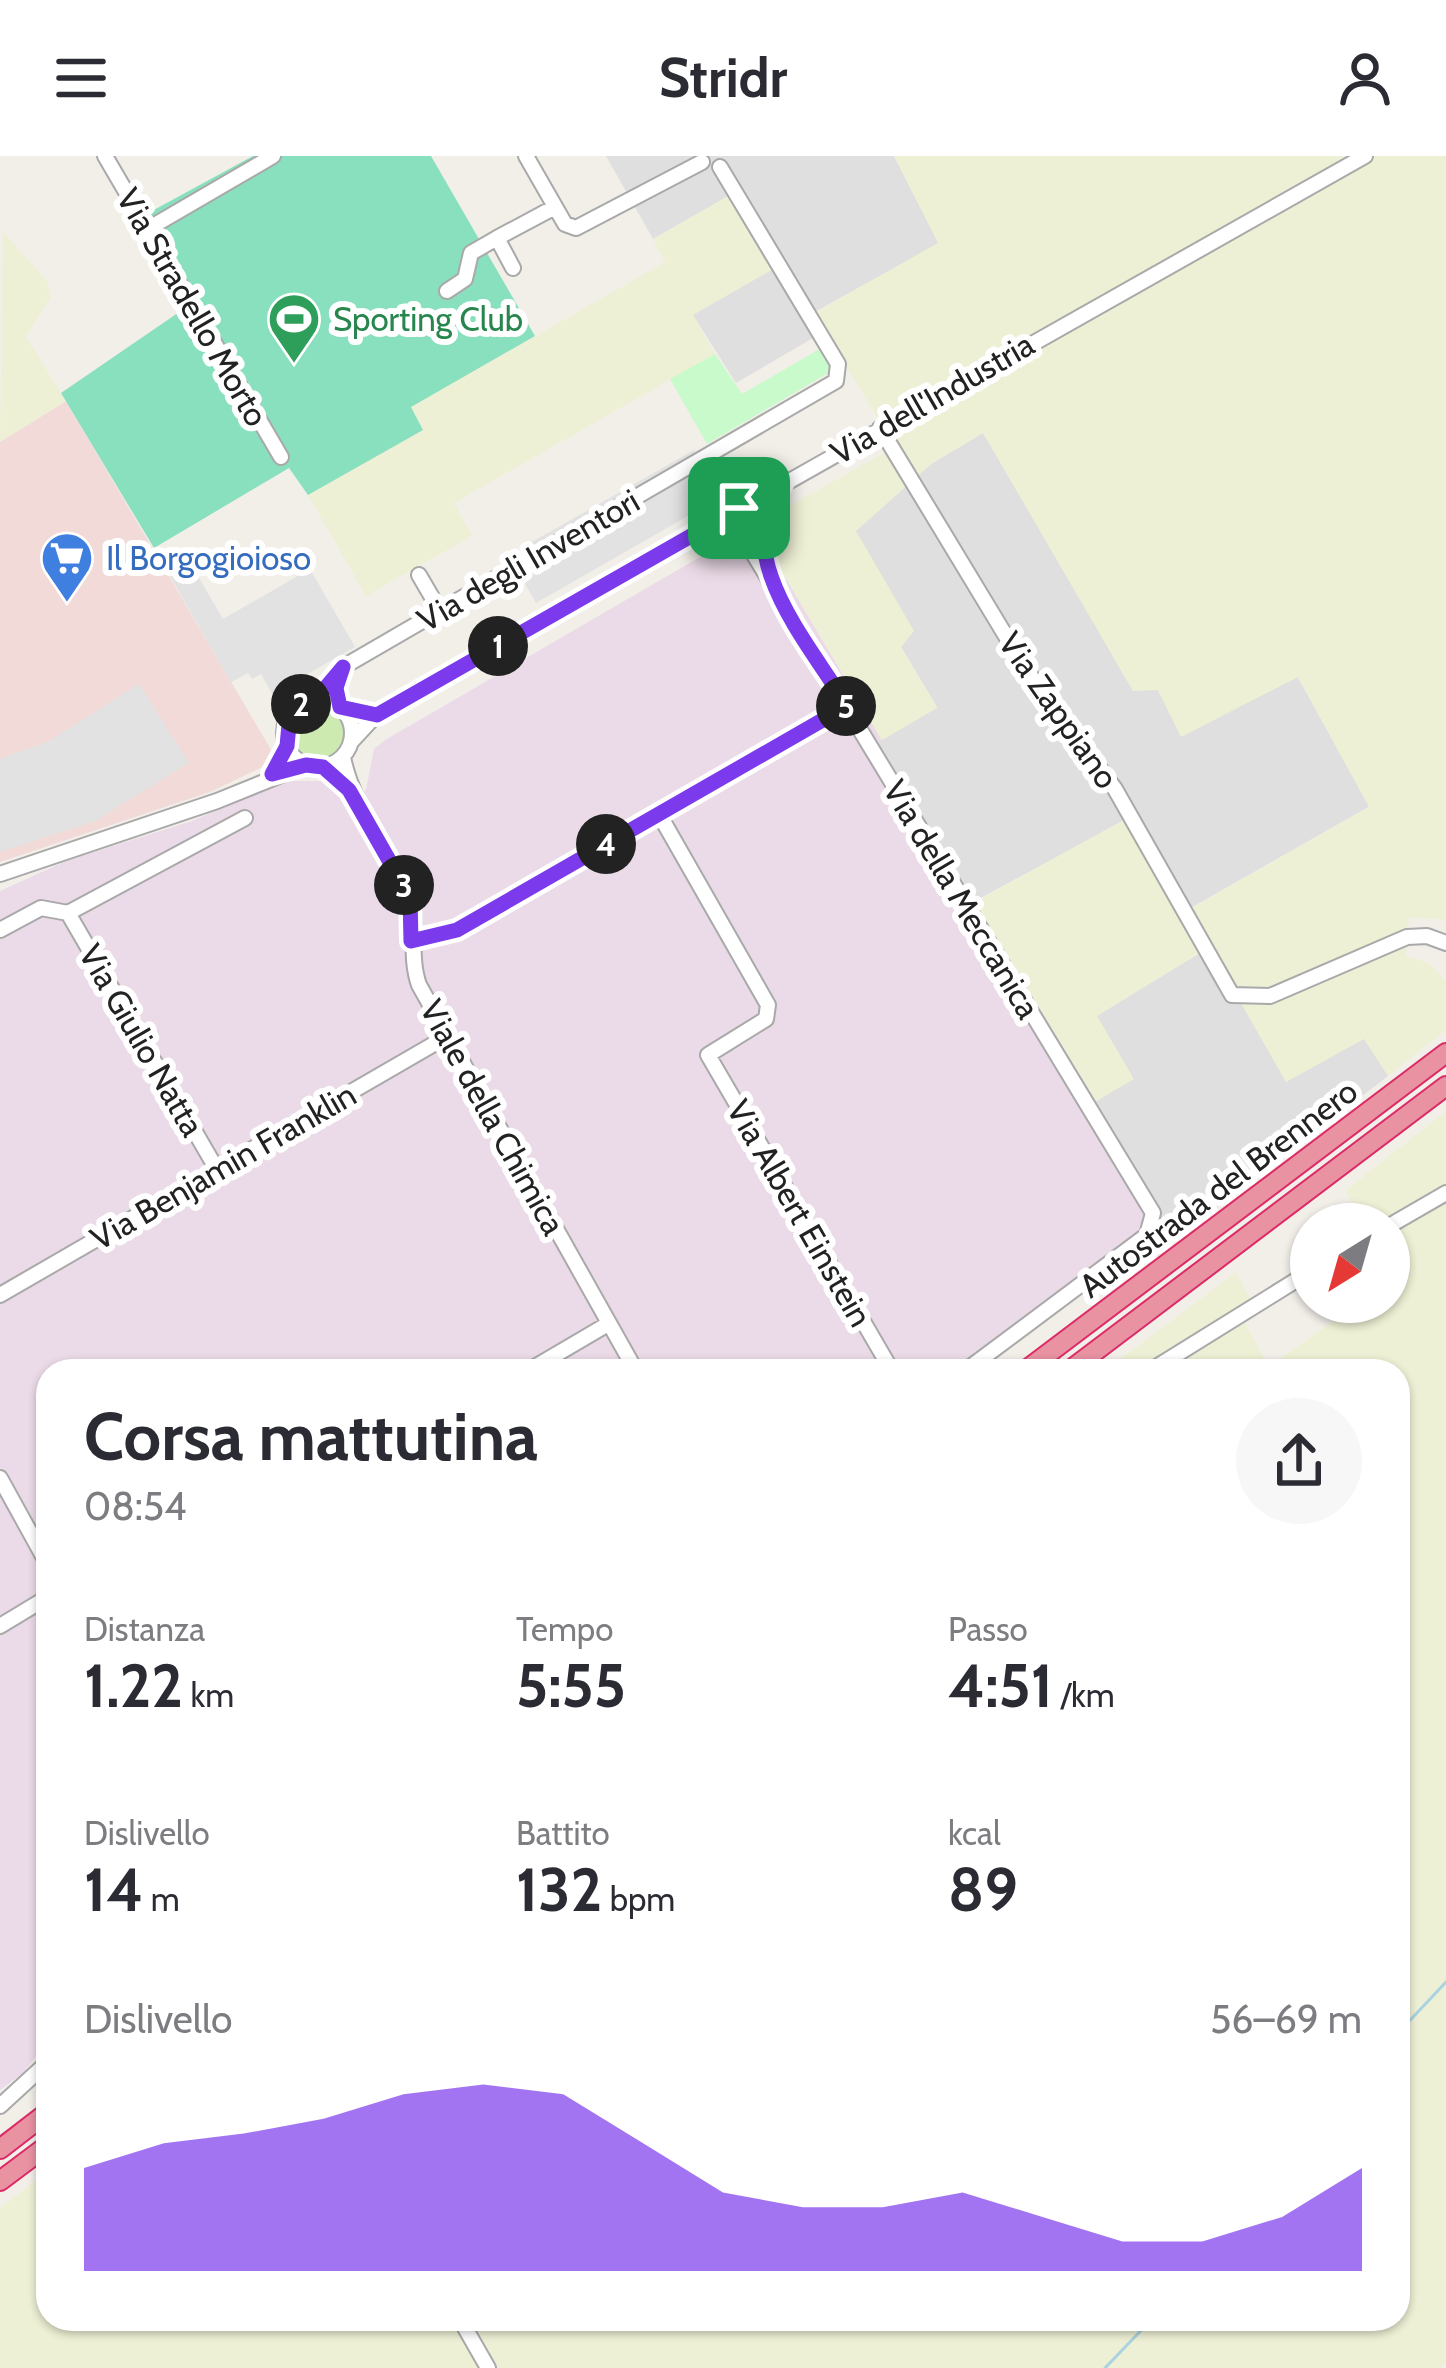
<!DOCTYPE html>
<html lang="it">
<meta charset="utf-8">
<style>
body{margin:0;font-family:Cabin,sans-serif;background:#f7f7f7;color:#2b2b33;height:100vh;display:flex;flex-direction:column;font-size:45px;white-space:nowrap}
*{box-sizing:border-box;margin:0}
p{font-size:39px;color:#7c7c81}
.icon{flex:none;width:66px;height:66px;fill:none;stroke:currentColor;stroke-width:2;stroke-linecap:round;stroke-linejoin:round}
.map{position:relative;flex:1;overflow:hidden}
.drawer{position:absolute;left:36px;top:1203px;width:1374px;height:972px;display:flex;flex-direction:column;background:#fff;border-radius:36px;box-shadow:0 3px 9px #0004}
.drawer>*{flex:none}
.needle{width:78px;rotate:217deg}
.fabs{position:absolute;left:1290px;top:1047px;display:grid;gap:24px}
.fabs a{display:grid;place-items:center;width:120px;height:120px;border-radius:50%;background:#fff;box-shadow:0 3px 9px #0004;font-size:60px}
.pin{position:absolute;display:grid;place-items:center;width:102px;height:102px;color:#fff;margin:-51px;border-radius:24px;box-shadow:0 6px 18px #0006}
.km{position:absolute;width:60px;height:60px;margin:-30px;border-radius:50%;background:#222;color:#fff;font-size:33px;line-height:60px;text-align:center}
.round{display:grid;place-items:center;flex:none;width:126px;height:126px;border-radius:63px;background:#f7f7f7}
.headline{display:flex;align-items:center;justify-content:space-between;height:204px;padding:0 48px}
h1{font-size:66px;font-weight:700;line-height:90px}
.figures{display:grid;grid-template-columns:repeat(3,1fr);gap:18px;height:204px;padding:12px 48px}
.figures div{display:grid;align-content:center}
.figures b{font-size:60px;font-weight:700}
.figures small{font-size:33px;font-weight:400}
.figures p{font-size:33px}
.chart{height:336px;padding:24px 48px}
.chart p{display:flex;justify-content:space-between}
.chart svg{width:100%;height:216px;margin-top:12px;fill:#7c3aed;opacity:.7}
header{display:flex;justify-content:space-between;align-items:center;height:156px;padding:0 48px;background:#fff;font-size:54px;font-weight:700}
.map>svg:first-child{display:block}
.residential{fill:#e0dfdf}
.commercial{fill:#f2dad9}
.industrial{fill:#ebdbe8}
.farmland{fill:#eef0d5}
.grass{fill:#cdebb0}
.park{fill:#c8facc}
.pitch{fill:#88e0be}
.parking{fill:#e2e2e2}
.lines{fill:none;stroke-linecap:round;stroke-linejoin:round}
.stream{stroke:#aad3df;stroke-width:3}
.minor-casing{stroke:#a9a9a9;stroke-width:18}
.highway-casing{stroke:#dc2a67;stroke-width:22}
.minor{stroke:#fff;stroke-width:14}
.highway{stroke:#e892a2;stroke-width:18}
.route-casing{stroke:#fff;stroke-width:24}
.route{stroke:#7c3aed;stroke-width:15}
.labels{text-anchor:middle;stroke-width:12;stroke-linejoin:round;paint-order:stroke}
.street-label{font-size:33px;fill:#222;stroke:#fff}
.leisure-label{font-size:33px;fill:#27864d;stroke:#fff;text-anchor:start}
.shop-label{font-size:33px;fill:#366cbe;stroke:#fff;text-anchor:start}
</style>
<header><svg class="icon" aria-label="menu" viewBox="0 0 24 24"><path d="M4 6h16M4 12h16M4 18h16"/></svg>Stridr<svg class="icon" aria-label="person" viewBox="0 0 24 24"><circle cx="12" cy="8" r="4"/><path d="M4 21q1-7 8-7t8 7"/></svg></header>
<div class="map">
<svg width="1446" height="2212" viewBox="0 0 1446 2212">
<rect width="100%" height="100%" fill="#f2efe9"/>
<path class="residential" d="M606 0H894L939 87 815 156 825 175 736 227 693 159 732 38 653 83Z
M983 277 1158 534 1182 580 1297 520 1370 650 1182 757 1129 662 964 751 872 589 937 551 901 491 855 375 931 308Z
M1210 791 1365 882 1388 920 1171 1087 1089 950 1133 922 1096 860Z"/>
<path class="commercial" d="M66 245 277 604 210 636 0 706V286Z"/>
<path class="industrial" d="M719 390 745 402 769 433 786 423 882 584 873 589 965 751 975 746 1096 945 1089 951 1158 1066 951 1215H48V1885L23 1917 0 1934V735L66 705 192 665 283 625H324L346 646 366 634 374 593 385 584Z"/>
<path class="farmland" d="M894 0H1446V764L1409 761 1406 800 1429 807 1446 825V874L1388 920 1364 883 1286 926 1209 791 1097 860 1134 923 1096 945 975 746 1129 661 1183 757 1369 651 1298 521 1181 581 1158 534 1133 535 983 277 931 308 856 375 914 475 901 491 937 552 882 584 781 414 772 396 789 350 895 291 814 157 938 87Z
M732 38 775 112 693 159 715 198 454 347 472 380 366 440 308 339 423 274 411 251 665 106 653 83Z
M3 76 48 126 50 142 26 181 66 245 0 286Z
M1446 955V2207L1439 2212H0V2052L48 2015V2163H1398V1215H1104L1236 1116 1253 1148 1240 1157 1269 1211 1333 1165 1324 1146H1389V1068H1360L1346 1034Z"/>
<path class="grass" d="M291 578a28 28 0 1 1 56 0a28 28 0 1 1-56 0Z"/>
<path class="park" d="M823 191 835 213 707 288 670 223 715 198 742 238Z"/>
<path class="pitch" d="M253 0H431L535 180 411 251 423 274 308 339 289 312 154 392 61 237 188 150 139 62Z"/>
<path class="parking" d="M694 294 721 341 536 447 509 399Z
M181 391 223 463 310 413 355 491 272 538 261 518 252 523 248 517 231 526 160 403Z
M139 528 189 607 93 666 0 696V603L49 585Z"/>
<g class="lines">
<path class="stream" d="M1398 1877 1446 1826
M1105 2212 1152 2163"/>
<g class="minor-casing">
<path id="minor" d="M105 0 281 301
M526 0 565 68 576 72 702 6
M146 74 273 0
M513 112 497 82 555 51
M447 135 465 123 471 97 497 82
M880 272 1027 515 1115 633 1232 839 1270 840 1407 781 1427 780 1446 787
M739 353 742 379 1153 1057 1147 1079 965 1215
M700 380 729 381 747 391
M765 408 760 374 779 332
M419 419 440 455
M316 543 343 511 836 225 838 208 720 11
M284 577a34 34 0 1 1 68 0a34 34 0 1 1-68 0Z
M351 586 377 558 1365 0
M343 601C353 653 389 688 408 737 419 766 408 798 419 829L636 1215
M659 658 768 849 766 863 708 899 892 1215
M0 718 217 645 306 609
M68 757 216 1012
M68 757 245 662
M0 774 41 752 68 757
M411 785 457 774 847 550
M1389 1070 1446 1037
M0 1139 446 881
M528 1215 608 1168
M1150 1215 1311 1115
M0 1322 48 1409
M0 1470 48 1441
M0 1950 48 1906
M460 2163 488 2212"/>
</g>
<g class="highway-casing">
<path id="highway" d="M1025 1215 1446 897
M1069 1215 1446 930
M0 1993 48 1956
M0 2025 48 1989"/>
</g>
<use href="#minor" class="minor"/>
<use href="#highway" class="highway"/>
</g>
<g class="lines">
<g class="route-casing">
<path id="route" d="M782 328C727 398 810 488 847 550L457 774 411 785 410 741 349 634 323 611 306 609 272 618 287 590 290 558 316 543 343 511 336 532 340 551 377 559Z"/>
</g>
<use href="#route" class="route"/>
</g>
<defs>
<g id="stadium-pin" transform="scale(2.7)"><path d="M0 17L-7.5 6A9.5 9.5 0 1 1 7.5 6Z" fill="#2e9e5b" stroke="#fff"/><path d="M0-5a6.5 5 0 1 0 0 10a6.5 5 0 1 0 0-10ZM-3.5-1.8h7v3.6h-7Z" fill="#fff"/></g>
<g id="supermarket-pin" transform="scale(2.7)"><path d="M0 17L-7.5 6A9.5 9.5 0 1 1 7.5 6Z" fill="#3f7fe0" stroke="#fff"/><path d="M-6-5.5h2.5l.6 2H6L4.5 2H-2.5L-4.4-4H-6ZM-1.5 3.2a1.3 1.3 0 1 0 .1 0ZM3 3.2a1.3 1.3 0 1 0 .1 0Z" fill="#fff"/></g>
</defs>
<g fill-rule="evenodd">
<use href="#stadium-pin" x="294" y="163"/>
<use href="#supermarket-pin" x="67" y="402"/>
</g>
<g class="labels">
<g class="street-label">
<text transform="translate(193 151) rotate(60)" y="12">Via Stradello Morto</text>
<text transform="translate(932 242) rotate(-30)" y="12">Via dell'Industria</text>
<text transform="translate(528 404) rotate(-30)" y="12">Via degli Inventori</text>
<text transform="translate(1059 554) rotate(55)" y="12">Via Zappiano</text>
<text transform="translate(962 743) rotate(59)" y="12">Via della Meccanica</text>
<text transform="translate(142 884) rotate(60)" y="12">Via Giulio Natta</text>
<text transform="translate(493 961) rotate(61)" y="12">Viale della Chimica</text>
<text transform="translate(223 1010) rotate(-30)" y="12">Via Benjamin Franklin</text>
<text transform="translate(1218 1032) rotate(-37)" y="12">Autostrada del Brennero</text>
<text transform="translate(800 1057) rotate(60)" y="12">Via Albert Einstein</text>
</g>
<g class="leisure-label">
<text x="333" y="175">Sporting Club</text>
</g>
<g class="shop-label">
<text x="106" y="414">Il Borgogioioso</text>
</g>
</g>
</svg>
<div class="fabs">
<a><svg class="needle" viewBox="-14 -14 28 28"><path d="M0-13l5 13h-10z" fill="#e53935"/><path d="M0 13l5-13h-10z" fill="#7c7c81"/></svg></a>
</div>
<div class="pin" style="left:739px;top:352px;background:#1e9e55"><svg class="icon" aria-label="arrive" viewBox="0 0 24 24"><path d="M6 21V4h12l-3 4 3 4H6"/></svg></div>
<b class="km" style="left:498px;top:490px">1</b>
<b class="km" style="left:301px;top:548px">2</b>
<b class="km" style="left:404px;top:729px">3</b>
<b class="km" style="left:606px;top:688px">4</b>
<b class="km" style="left:846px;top:550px">5</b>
<section class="drawer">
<div class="headline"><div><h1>Corsa mattutina</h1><p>08:54</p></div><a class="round"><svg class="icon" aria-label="share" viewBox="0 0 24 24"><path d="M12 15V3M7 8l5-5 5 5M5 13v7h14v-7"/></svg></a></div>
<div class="figures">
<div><p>Distanza</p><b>1.22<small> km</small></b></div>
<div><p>Tempo</p><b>5:55</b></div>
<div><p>Passo</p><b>4:51<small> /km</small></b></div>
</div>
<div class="figures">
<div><p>Dislivello</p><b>14<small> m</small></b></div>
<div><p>Battito</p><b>132<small> bpm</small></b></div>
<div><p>kcal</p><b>89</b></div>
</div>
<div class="chart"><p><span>Dislivello</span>56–69 m</p>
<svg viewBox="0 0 160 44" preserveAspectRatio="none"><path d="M0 44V23L10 18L20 16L30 13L40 8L50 6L60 8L70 18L80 28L90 31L100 31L110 28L120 33L130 38L140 38L150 33L160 23V44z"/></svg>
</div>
</section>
</div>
